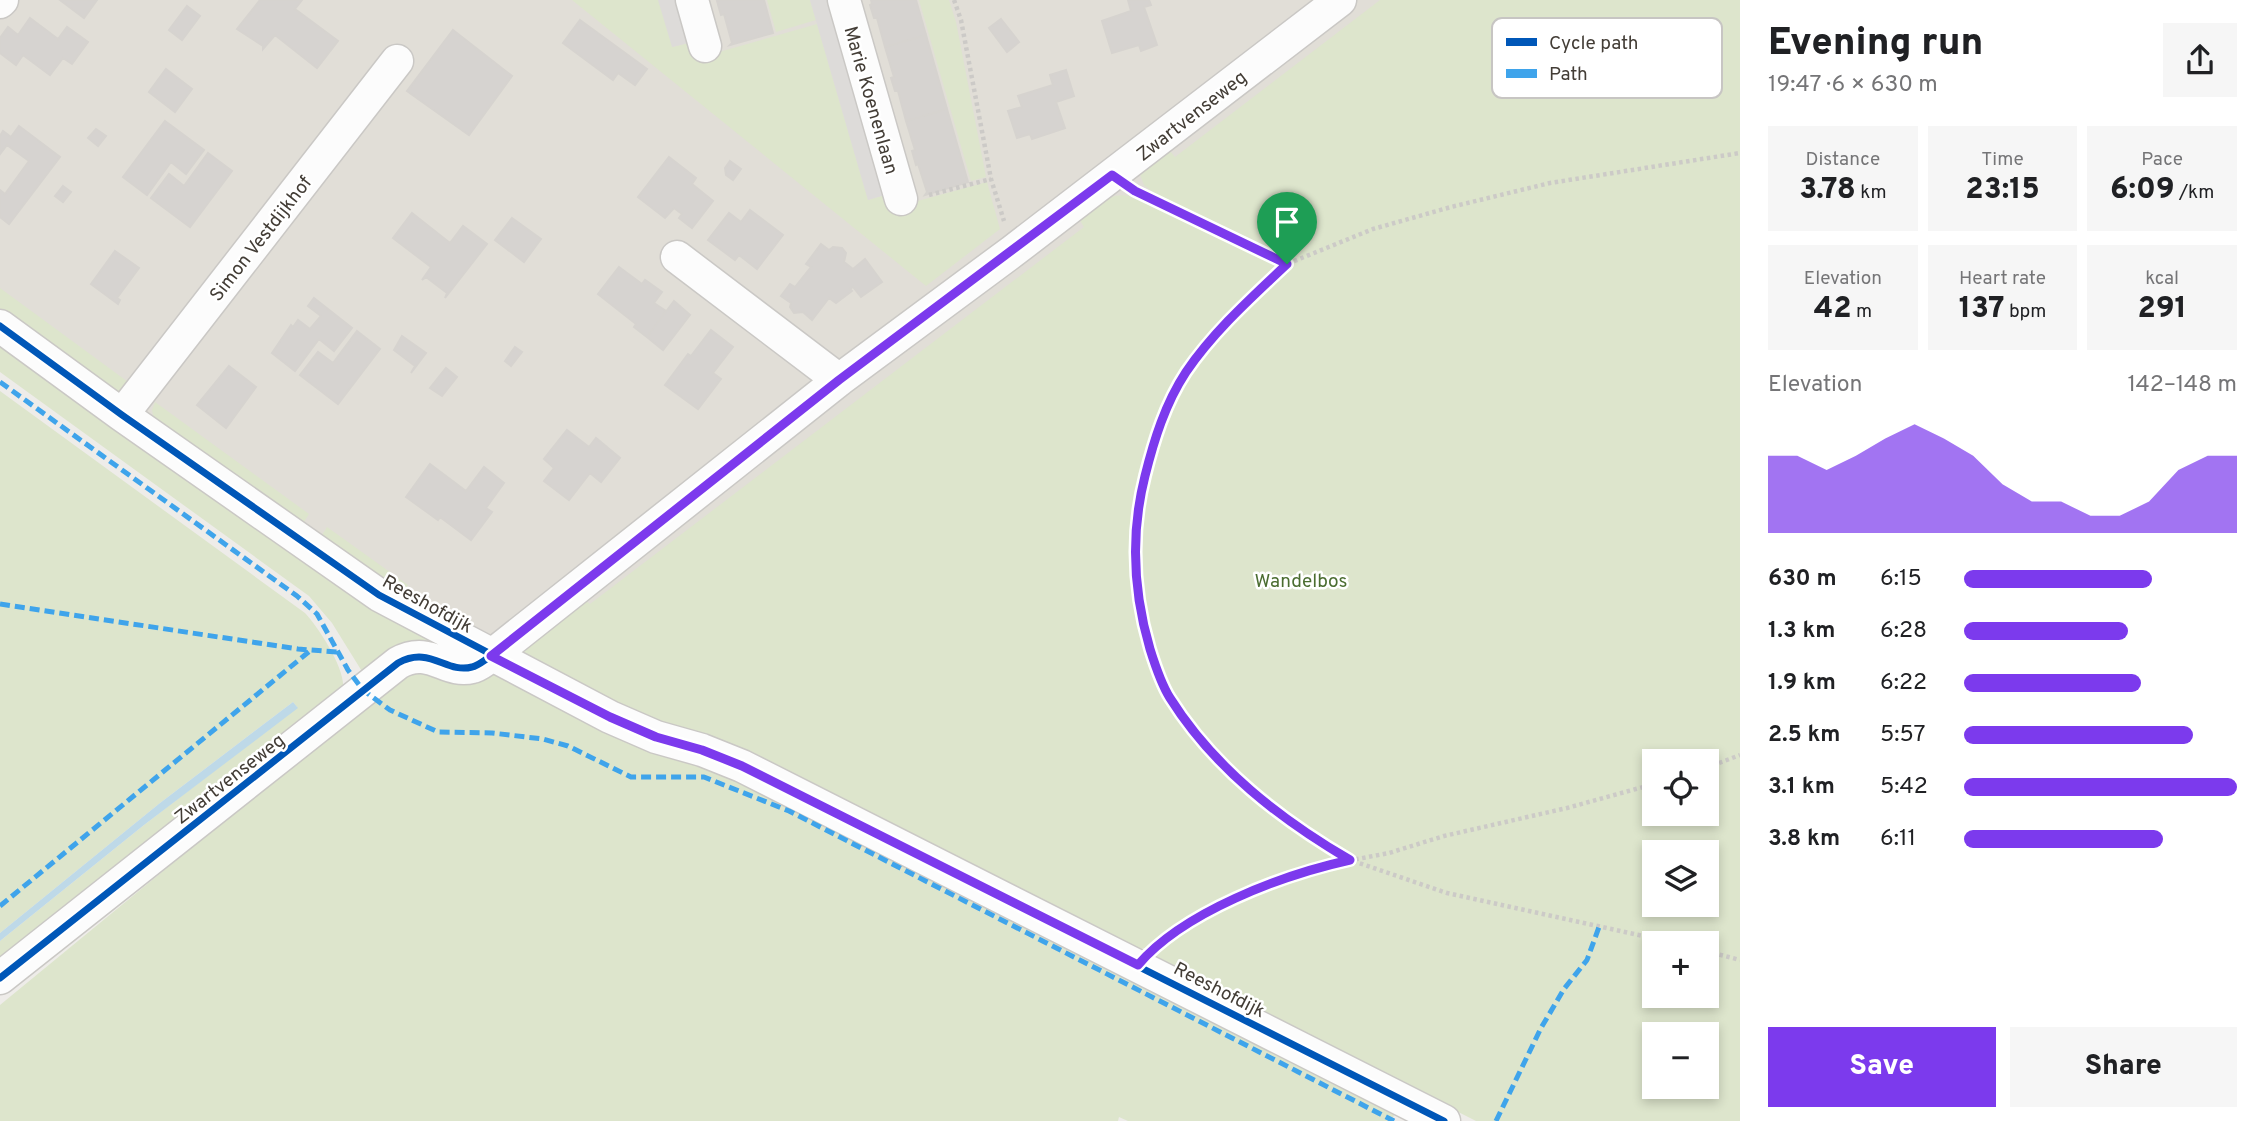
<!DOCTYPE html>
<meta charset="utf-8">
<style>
body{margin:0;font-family:Overpass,sans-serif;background:#f6f6f6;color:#202124;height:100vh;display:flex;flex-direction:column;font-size:26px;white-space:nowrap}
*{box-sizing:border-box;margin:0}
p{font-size:23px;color:#757577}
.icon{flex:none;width:38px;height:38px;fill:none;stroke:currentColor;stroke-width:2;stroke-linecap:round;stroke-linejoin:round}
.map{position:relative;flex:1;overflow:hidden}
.drawer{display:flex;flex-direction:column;background:#fff;width:525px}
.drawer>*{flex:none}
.controls{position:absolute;left:1642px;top:749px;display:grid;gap:14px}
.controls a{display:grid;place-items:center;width:77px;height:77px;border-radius:0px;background:#fff;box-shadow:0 4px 10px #0003;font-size:35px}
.pin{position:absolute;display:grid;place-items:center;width:60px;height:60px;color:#fff;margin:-72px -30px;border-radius:50% 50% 50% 0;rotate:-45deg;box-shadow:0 0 7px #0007}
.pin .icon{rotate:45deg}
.round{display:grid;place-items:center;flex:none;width:74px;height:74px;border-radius:0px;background:#f6f6f6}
.head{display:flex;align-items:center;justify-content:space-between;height:119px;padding:0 28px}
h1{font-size:38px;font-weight:800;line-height:52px}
.metrics{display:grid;grid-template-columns:repeat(3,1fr);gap:10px;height:119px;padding:7px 28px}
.metrics div{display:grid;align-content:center;border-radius:0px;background:#f6f6f6;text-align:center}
.metrics b{font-size:30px;font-weight:800}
.metrics small{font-size:19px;font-weight:400}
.metrics p{font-size:19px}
.chart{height:196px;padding:14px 28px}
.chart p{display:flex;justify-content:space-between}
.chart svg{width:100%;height:126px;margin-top:7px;fill:#7c3aed;opacity:.7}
.cta{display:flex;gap:14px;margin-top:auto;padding:14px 28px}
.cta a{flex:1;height:80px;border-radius:0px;background:#7c3aed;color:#fff;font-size:28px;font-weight:800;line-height:80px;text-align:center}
.cta a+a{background:#f6f6f6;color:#202124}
ul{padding:0 28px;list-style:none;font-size:23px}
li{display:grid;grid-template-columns:112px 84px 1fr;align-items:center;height:52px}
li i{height:18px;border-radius:9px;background:#7c3aed}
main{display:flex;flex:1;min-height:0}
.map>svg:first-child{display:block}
.residential{fill:#e1ded7}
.green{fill:#dde5cc;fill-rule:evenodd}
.parking{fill:#dddbd9}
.water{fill:#bed9e8}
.building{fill:#d6d3d0;stroke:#d6d3cf;stroke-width:2}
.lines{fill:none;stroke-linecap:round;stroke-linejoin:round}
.minor-casing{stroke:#cac8c5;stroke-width:35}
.path{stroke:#cccac7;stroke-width:4.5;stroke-dasharray:3.5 3.5;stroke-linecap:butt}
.minor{stroke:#fcfcfc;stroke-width:32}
.quiet{stroke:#3fa4eb;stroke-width:5;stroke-dasharray:10 5;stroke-linecap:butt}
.cycleway-casing{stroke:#fff;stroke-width:11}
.cycleway{stroke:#0057b8;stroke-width:7}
.route-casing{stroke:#fff;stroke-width:14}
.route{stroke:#7c3aed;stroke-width:9}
.labels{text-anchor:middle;stroke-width:5;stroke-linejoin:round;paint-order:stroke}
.street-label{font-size:19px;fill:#433d36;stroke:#fff}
.park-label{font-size:19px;fill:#4b6d31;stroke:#fff}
.key{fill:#fff;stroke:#c7c5c3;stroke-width:2}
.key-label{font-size:19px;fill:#433d36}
</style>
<main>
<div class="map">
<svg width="1740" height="1121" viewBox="0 0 1740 1121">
<rect width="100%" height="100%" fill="#eeece9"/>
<path class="residential" d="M0 0H1399L578 640 471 692 0 349Z"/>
<path class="green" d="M572 0H659L673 47 692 42 719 52 817 24 868 200 888 194 914 202 987 182 1000 229 926 286Z
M767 0H810L816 20 776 32Z
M919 0H949L956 22 986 177 971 181Z
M1380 0H1740V1121H1476L1153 957 1157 953 1147 948 1140 949 1137 956 518 655 585 600 590 604 1084 227 1079 219C1099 203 1115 186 1141 201L1153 192 1144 185 1139 172 1169 150 1175 157ZM1654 761H1706V814H1654ZM1654 852H1706V905H1654ZM1654 943H1706V996H1654ZM1654 1034H1706V1087H1654Z
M0 288 139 390 121 396 0 308Z
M0 335 396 622 446 649 363 673 332 623 309 596 0 372Z
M0 391 305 613C318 627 346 669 343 689L0 959V941L144 825 297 707 293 702 160 803 0 933Z
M155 402 309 514 304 522 297 523 154 419 152 410Z
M327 527 408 585 401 598 324 543 322 535Z
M493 666 711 761 1396 1112 1391 1121H1128L1119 1117 1118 1121H0V1005L364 706 411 673Z"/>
<path class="parking" d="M658 0H680L692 42 672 47Z
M810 0H831L888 194 868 200Z"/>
<path class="water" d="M293 702 298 708 144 825 0 941V933L160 803Z"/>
<path class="building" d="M60 0H97L84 18Z
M260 0H302L295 9 338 41 317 68 275 35 263 49V46L237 29Z
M720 0H764L773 33 730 45 732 43 724 14 721 15 717 1Z
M871 0H916L926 35 885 47 877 18H874L870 5 872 4Z
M1128 0H1149L1151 5 1144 7 1157 45 1141 51 1139 45 1112 53 1102 21 1131 11Z
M187 6 200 16 182 40 169 30Z
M30 18 58 39 67 27 88 42 72 64 63 58 50 75 23 55 16 65 0 53V38L8 27 18 35Z
M1001 19 1019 42 1007 52 989 28Z
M580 20 647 69 635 85 618 73 613 80 563 43Z
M453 30 512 76 469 135 407 91Z
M926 35 947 109 906 121 898 91H895L891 78 894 77 885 47Z
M166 69 192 89 175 112 149 92Z
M1066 70 1074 96 1056 102 1065 128 1032 139 1030 134 1017 138 1008 111 1022 107 1018 96 1053 85 1050 75Z
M947 109 968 182 925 195 927 192 918 164 916 165 912 151 915 150 906 121Z
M165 121 204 150 186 174 171 162 147 195 123 177Z
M19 126 60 157 9 224 0 217V190L5 194 29 161 7 145 0 154V136L3 131 11 137Z
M96 129 106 136 98 146 88 138Z
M208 153 232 171 190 227 151 198 169 174 184 186Z
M669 157 696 178 692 184 713 201 692 228 679 218 682 214 674 208 665 218 638 197Z
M730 161 741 169 733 180 726 175 725 168Z
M63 186 71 192 63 202 55 196Z
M750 210 783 235 757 269 739 255 735 260 708 240 729 213 741 222Z
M412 213 450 243 463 226 487 244 445 298 447 293 426 277 422 280 431 267 393 238Z
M512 218 541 239 524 262 495 240Z
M821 244 829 250 833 247 842 248 846 253 844 262 853 269 865 259 882 282 861 297 853 287 850 289 852 291 836 303 829 298 812 320 803 312 794 313 790 307 791 303 781 296 790 284 795 287 811 267 806 264Z
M115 251 139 268 117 298 120 300 118 304 91 284Z
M619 267 642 284 645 280 662 292 654 303 666 311 647 337 634 327 636 324 598 294Z
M314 298 352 328 334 351 319 339 295 371 272 353 291 325 293 327 298 320 310 329 321 316 308 306Z
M674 301 690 315 663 350 647 337Z
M711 330 733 347 713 373 721 379 698 409 665 385 688 354 691 356Z
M357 331 380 349 338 404 300 375 318 352 333 363Z
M402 336 426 353 411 373 415 366 394 350Z
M515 347 522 352 511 366 505 361Z
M229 366 256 387 226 428 197 405Z
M446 368 457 377 442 396 430 388Z
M567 430 589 447 596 438 620 458 601 482 590 473 569 500 544 481 554 468 544 459Z
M430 464 466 491 484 467 504 483 486 508 492 512 471 540 440 517 438 520 406 497Z"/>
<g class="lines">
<g class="minor-casing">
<path id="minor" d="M692 0 705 46
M844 0 901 199
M0 2 2 0
M677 257 839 380
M0 326 122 415 379 595 610 717 656 737 702 750 742 766 1444 1121
M122 415 397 61
M0 978 398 663C430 645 446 674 472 667 478 666 486 659 491 656L839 380 1013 251 1340 0"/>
</g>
<path class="path" d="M954 0 961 20 991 179 1004 221
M1136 191 1287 264
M929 195 991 179
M1706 768 1740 755
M1675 943 1447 893 1350 860 1294 826 1246 787 1204 743 1168 697 1153 659 1140 616 1134 543 1138 500 1153 445 1168 403 1185 373 1210 340 1228 319 1287 264 1373 229 1451 207 1550 183 1740 153
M1158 945 1185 924 1215 908 1284 880 1331 864 1389 853 1444 836 1567 808 1654 784
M1706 951 1740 960"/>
<use href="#minor" class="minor"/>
<path class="quiet" d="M0 382 297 596 317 614 348 670 363 690 390 710 438 732 492 733 543 739 568 746 631 777H704L789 811 1394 1121
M0 604 298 649 338 652
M0 906 311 650
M1496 1121 1541 1028 1564 989 1587 960 1599 927"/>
<g class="cycleway-casing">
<path id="cycleway" d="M0 326 122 415 379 595 610 717 656 737 702 750 742 766 1444 1121
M0 978 398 663C430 645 446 674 472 667 478 666 486 659 491 656"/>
</g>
<use href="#cycleway" class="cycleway"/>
</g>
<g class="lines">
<g class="route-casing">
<path id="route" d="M1112 175 1135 191 1287 264C1251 298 1214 331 1186 372 1165 404 1154 440 1145 476 1130 535 1133 591 1150 649 1155 665 1161 684 1170 698 1214 768 1280 819 1350 860 1282 875 1183 912 1138 965L742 766 702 750 656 737 610 717 491 656 839 380Z"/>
</g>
<use href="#route" class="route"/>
</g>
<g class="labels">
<g class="street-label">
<text transform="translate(872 100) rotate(74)" y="7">Marie Koenenlaan</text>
<text transform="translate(1191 115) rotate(-38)" y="7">Zwartvenseweg</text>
<text transform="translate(260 238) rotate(-52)" y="7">Simon Vestdijkhof</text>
<text transform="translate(428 603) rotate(29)" y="7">Reeshofdijk</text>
<text transform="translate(229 778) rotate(-38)" y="7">Zwartvenseweg</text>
<text transform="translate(1220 989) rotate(27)" y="7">Reeshofdijk</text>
</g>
<g class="park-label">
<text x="1301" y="587">Wandelbos</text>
</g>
</g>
<rect x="1492" y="18" width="230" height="80" rx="10" class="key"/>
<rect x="1506" y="38" width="31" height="8" fill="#0057b8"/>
<rect x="1506" y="69" width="31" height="9" fill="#3fa4eb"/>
<g class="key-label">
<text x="1549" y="49">Cycle path</text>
<text x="1549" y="80">Path</text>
</g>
</svg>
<div class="controls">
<a><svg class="icon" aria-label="locate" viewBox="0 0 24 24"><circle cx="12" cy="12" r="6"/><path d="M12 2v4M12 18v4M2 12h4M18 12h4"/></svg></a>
<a><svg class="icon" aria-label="layers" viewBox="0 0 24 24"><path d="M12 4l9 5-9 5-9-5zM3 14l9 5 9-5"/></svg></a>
<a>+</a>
<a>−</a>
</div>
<div class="pin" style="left:1287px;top:264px;background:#1e9e55"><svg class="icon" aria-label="arrive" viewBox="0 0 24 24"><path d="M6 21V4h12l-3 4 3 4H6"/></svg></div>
</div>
<section class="drawer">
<div class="head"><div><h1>Evening run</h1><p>19:47 · 6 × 630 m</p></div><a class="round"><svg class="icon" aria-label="share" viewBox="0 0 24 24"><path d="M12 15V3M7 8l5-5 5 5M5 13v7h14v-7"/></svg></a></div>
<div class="metrics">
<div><p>Distance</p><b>3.78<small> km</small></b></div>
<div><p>Time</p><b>23:15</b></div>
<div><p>Pace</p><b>6:09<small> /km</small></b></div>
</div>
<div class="metrics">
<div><p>Elevation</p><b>42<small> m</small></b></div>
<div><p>Heart rate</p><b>137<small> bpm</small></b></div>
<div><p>kcal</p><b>291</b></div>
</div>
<div class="chart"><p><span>Elevation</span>142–148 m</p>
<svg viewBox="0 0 160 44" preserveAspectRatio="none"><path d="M0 44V17L10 17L20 22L30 17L40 11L50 6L60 11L70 17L80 27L90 33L100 33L110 38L120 38L130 33L140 22L150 17L160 17V44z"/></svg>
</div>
<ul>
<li><b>630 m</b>6:15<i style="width:69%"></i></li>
<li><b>1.3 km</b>6:28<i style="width:60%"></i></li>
<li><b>1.9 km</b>6:22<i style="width:65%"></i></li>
<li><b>2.5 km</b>5:57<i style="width:84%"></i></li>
<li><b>3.1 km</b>5:42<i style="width:100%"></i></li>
<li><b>3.8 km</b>6:11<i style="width:73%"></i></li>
</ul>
<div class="cta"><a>Save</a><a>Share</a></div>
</section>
</main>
